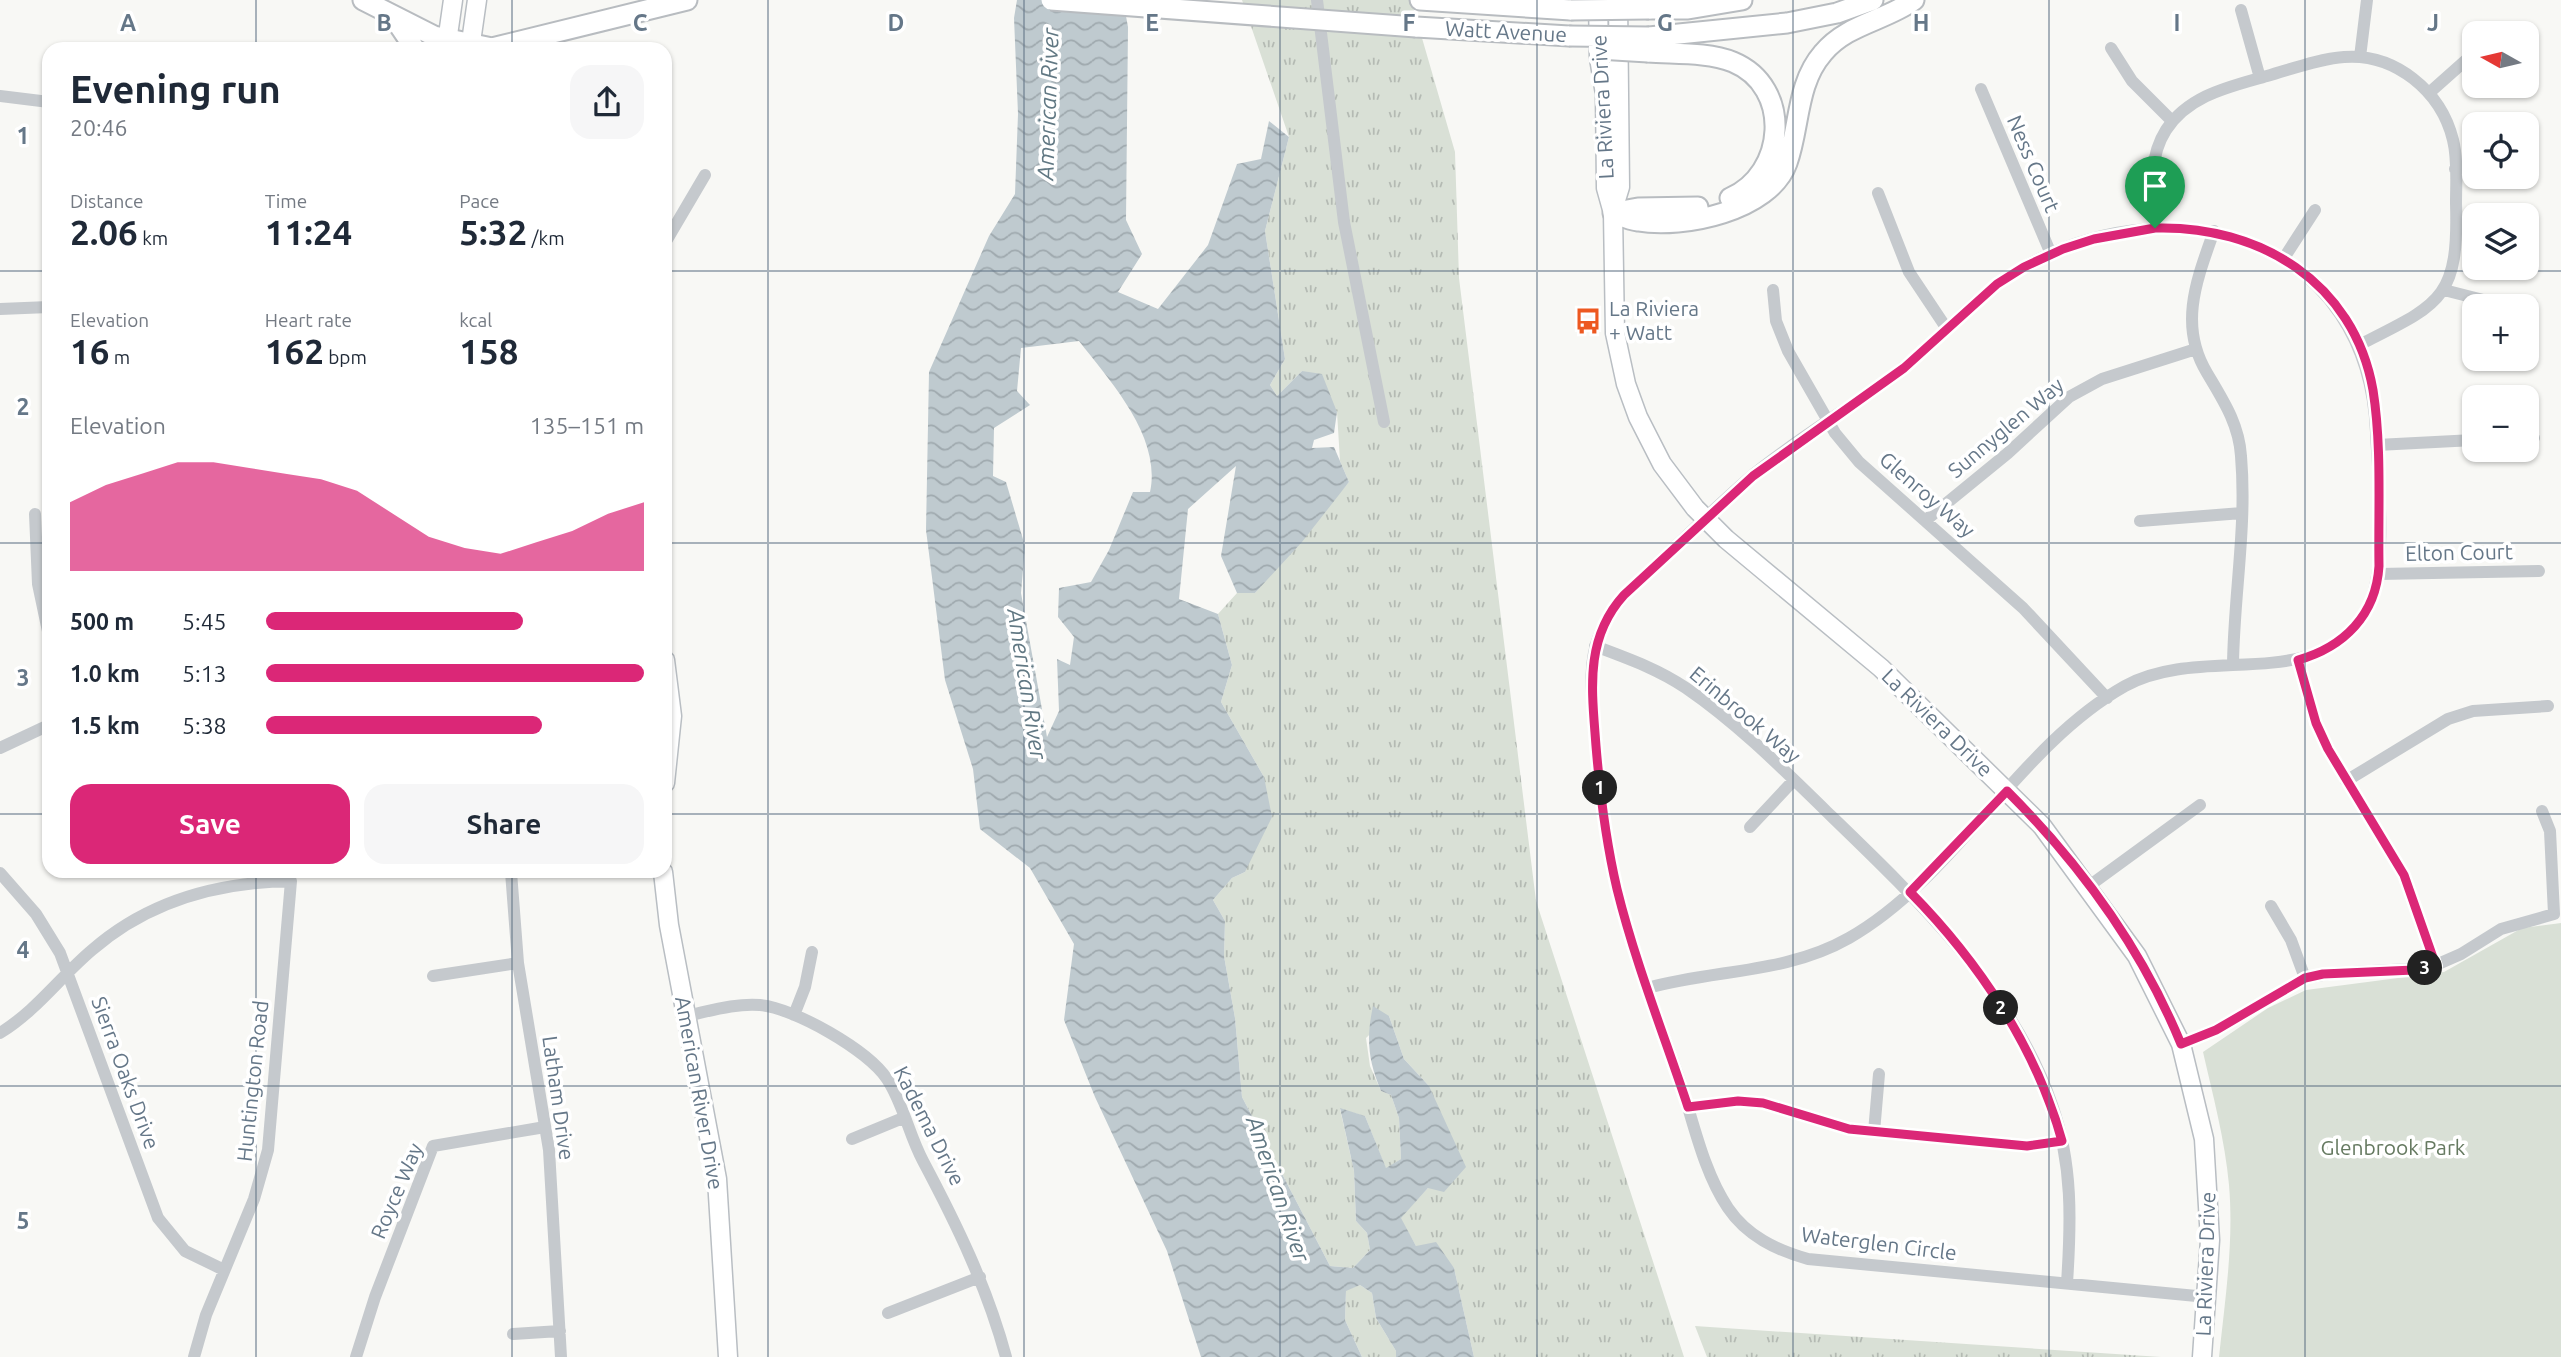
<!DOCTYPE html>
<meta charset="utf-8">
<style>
body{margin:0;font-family:Ubuntu,sans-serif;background:#f6f6f7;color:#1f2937;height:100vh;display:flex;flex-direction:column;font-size:26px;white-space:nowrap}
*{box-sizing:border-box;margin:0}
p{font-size:23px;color:#747a83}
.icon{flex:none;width:38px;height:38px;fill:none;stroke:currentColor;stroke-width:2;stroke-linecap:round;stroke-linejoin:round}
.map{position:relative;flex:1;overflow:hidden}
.details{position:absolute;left:42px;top:42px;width:630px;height:836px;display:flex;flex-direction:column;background:#fff;border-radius:21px;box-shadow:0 2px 5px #0004}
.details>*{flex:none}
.needle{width:46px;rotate:278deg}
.controls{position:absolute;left:2462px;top:21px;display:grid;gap:14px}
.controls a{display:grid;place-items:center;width:77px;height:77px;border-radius:14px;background:#fff;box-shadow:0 2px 5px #0004;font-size:35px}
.pin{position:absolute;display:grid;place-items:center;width:60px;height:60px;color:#fff;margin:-72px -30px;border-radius:50% 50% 50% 0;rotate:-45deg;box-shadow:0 0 7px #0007}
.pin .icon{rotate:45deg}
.km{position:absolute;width:35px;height:35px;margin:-18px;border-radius:50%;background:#222;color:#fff;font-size:19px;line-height:35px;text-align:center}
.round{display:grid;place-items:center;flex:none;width:74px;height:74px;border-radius:21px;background:#f6f6f7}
.summary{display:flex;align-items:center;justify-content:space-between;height:119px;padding:0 28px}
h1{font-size:38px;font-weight:600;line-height:52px}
.stats{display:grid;grid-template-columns:repeat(3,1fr);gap:10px;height:119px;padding:7px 28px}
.stats div{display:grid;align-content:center}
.stats b{font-size:35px;font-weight:600}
.stats small{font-size:19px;font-weight:400}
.stats p{font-size:19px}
.chart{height:196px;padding:14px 28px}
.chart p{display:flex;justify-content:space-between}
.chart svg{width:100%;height:126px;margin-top:7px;fill:#db2777;opacity:.7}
.button{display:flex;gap:14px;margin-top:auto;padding:14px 28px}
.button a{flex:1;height:80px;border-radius:21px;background:#db2777;color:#fff;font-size:28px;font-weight:600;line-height:80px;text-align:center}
.button a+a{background:#f6f6f7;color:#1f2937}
ul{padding:0 28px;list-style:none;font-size:23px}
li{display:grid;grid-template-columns:112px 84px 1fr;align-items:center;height:52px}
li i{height:18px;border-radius:9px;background:#db2777}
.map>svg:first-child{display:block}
.grass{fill:url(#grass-tufts)}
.park{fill:#d9e0d6}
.water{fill:url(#water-waves);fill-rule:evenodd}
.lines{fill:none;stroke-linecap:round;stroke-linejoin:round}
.secondary-casing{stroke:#b9bec3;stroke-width:21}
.primary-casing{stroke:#b8bcc0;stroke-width:23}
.street{stroke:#c5c9cd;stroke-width:12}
.secondary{stroke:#fff;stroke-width:18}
.primary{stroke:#fff;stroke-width:19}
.primary-bridge-casing{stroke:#b8bcc0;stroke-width:23;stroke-linecap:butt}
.primary-bridge{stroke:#fff;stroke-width:19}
.route-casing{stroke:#fff;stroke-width:14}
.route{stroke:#db2777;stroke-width:9}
.grid{fill:none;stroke:#657788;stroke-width:2;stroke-opacity:0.55}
.labels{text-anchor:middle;stroke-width:7;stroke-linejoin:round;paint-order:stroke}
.street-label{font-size:21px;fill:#657788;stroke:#fff}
.poi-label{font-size:21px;fill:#657788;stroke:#fff;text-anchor:start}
.park-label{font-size:21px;fill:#657960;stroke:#fff}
.water-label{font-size:23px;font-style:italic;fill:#617883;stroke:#fff}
.grid-label{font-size:23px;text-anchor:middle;font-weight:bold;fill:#657788;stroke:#fff;stroke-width:7;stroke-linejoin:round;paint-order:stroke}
</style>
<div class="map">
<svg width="2561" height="1357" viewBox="0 0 2561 1357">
<defs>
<pattern id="grass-tufts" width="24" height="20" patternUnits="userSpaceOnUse" patternTransform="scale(1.75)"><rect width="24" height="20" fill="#d9e0d6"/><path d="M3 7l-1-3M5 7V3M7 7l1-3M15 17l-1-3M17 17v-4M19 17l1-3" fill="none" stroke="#b4bab3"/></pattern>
<pattern id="water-waves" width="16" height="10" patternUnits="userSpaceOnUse" patternTransform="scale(1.75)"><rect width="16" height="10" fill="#bfcacf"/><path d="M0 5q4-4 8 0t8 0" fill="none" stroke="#9fa9ae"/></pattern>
</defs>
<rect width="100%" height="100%" fill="#f8f8f5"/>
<path class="grass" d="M1242 0H1411L1455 152 1459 278 1536 901 1684 1357H1474L1454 1268 1416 1246 1400 1218 1428 1188 1429 1086 1404 1059 1389 1016 1366 1038 1370 1066 1381 1091 1391 1095 1399 1118 1401 1159 1386 1169 1365 1116 1340 1109 1354 1171 1356 1221 1367 1233 1370 1250 1353 1268 1330 1266 1242 1097 1235 1018 1224 956 1225 921 1213 900 1232 878 1245 872 1264 777 1221 702 1232 665 1218 614 1237 593H1255L1349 482 1340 461 1337 412 1302 371 1277 396 1270 385 1285 359 1265 231 1289 137Z
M1360 1285 1372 1293 1376 1318 1396 1351V1357H1362L1345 1320 1346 1290Z
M1695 1326 2161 1357H1707Z"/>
<path class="park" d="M2561 923V1357H2219C2225 1300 2234 1242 2229 1185 2225 1140 2213 1096 2203 1052L2268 1008 2306 990 2444 972 2522 928Z"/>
<path class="water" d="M1017 0H1123L1128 27 1126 220 1142 254 1118 292 1158 309 1208 245 1237 164 1261 159 1269 121 1289 137 1265 231 1285 359 1270 385 1277 396 1302 371 1322 374 1337 412 1334 433 1314 440 1312 448 1334 447 1349 482 1302 542 1255 593H1237L1221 556 1236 466 1188 509 1179 599 1218 614 1232 665 1221 702 1264 777 1272 817 1245 872 1232 878 1213 900 1225 921 1224 956 1235 1018 1242 1097 1330 1266 1353 1268 1370 1250 1367 1233 1356 1221 1354 1171 1340 1108 1365 1116 1386 1168 1401 1159 1399 1118 1391 1095 1381 1091C1368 1060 1366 1039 1373 1006L1389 1016 1404 1059 1429 1086 1466 1167 1444 1192 1428 1188 1401 1218 1416 1246 1436 1242 1454 1268 1474 1357H1396V1351L1376 1318 1372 1293 1360 1285 1346 1291 1345 1320 1362 1357H1201L1167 1251 1095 1097 1064 1020 1074 944 1030 868 980 829 973 769 945 680 926 530 929 372 989 236 1015 194 1018 114 1014 18ZM1079 341C1110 381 1162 437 1150 492H1133L1109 550 1091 582 1059 588 1058 617 1074 637 1070 665 1057 659 1059 711 1047 737 1021 593 1025 546 1006 482 993 476 994 428 1030 405 1017 391 1021 348Z"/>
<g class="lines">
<g class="secondary-casing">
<path id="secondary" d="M1598 0 1599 58 1605 94 1606 188 1613 213 1615 333 1626 384 1638 417 1662 464 1695 508 1726 539 1881 668 2042 826 2137 956 2181 1044 2204 1139 2210 1240 2202 1357
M446 49 453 0
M470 49 477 0
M1613 210 1620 187 1618 0
M665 660 672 716 665 783
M663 872 669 925 717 1179 728 1357"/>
</g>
<g class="primary-casing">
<path id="primary" d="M363 0 434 36 492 48 687 0
M1420 0 1571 10
M1649 9H1688L1742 0
M394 18 415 49
M1416 27 1569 36
M1649 37 1787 23 1837 13 1873 0
M1648 52C1674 54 1708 52 1733 62 1793 87 1786 174 1730 198
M1616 212 1638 208 1698 207
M1613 213C1621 216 1629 220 1638 221 1683 229 1770 211 1787 163 1800 127 1796 84 1823 53 1847 24 1885 21 1914 0"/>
</g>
<path class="street" d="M1317 0 1344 222 1384 422
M2241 10 2260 78
M2111 48 2132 81 2172 121
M2360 57 2367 0
M1981 89 2051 254
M2429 93 2474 53
M0 96 49 102
M2455 169 2474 168
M1878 193 1909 272 1947 329
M2155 228C2153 194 2147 160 2166 130 2189 95 2229 87 2267 76 2292 69 2318 59 2344 57 2395 53 2441 91 2453 140 2458 160 2456 183 2456 203 2459 300 2440 304 2359 345
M2214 231C2197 279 2178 325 2207 373 2223 400 2239 424 2241 456 2247 526 2234 594 2233 664
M665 243 705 175
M2284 258 2315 210
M1773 290 1776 321 1788 351 1835 433 1859 462 2023 608 2107 698
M2444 290 2495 303 2532 304
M0 309 49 307
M2527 438H2534
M2377 445 2474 440
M35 514 38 584 49 636
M1926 520 2008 453 2069 397 2102 379 2196 349
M2140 521 2242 513
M2379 574 2539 571
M1595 646C1627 658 1658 669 1686 688 1737 723 1781 767 1825 810 1912 894 2013 989 2052 1105 2073 1164 2071 1223 2067 1283
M2298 660 2316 723 2328 749 2404 875 2436 966
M0 748 49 725
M2346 781 2448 719 2473 711 2548 706
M1750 827 1794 780
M511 872 518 963 549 1150 561 1357
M0 873 36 914 60 953 158 1218 185 1251 224 1270
M2089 886 2200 805
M2271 906 2291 940 2305 978
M433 976 518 963
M1648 988C1715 969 1786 974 1849 938 1956 877 2017 747 2125 686 2203 643 2319 695 2366 611 2389 570 2378 480 2376 432 2368 242 2183 182 2029 264 1975 293 1939 342 1890 378 1845 411 1797 439 1754 474 1722 501 1692 531 1662 559 1638 582 1613 602 1600 633 1587 664 1592 696 1595 729 1599 780 1604 830 1615 880 1631 947 1656 1013 1679 1078 1693 1120 1703 1171 1728 1208 1747 1236 1776 1250 1808 1259L2207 1297
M794 1015 805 987 812 952
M686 1016C710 1011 735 1003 760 1005 794 1008 868 1050 887 1079 903 1103 909 1135 923 1161 957 1225 987 1287 1006 1357
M0 1033C36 1011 60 977 92 950 148 901 218 882 291 881L268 1150 254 1199 206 1315 194 1357
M2181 1044 2215 1030 2305 978 2334 973 2429 968 2461 954 2501 929 2554 914 2550 831 2542 811
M1688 1107 1738 1101 1763 1103 1849 1129 2027 1146 2062 1141
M1874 1132 1879 1074
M852 1139 903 1118
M888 1313 980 1277
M513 1334 560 1331
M356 1357 375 1297 433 1146 545 1127"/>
<use href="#secondary" class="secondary"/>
<use href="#primary" class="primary"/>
<g class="primary-bridge-casing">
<path id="primary-bridge" d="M1051 0 1416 27
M1571 10 1649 9
M1569 36 1649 37
M1598 49 1648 52"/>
</g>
<use href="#primary-bridge" class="primary-bridge"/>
</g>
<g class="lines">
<g class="route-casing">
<path id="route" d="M2155 228C2259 225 2354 282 2373 390 2382 447 2378 508 2379 566 2376 615 2344 647 2298 660L2316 723 2328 749 2404 875 2436 966 2414 970 2323 974 2305 978 2216 1030 2181 1044C2142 949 2079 863 2007 791L1910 892C1978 961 2036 1047 2062 1141L2027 1146 1849 1129 1763 1103 1738 1101 1688 1107C1664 1035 1635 962 1617 889 1606 842 1600 794 1596 746 1592 691 1584 639 1624 595L1753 476 1904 368 1997 284 2024 267 2063 249 2094 239Z"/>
</g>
<use href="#route" class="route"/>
</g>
<path class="grid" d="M256 0V49M512 0V49M768 0V1357M1024 0V1357M1280 0V1357M1537 0V1357M1793 0V1357M2049 0V1357M2305 0V1357M0 271H49M665 271H2561M0 543H49M665 543H2561M0 814H49M665 814H2561M256 872V1357M512 872V1357M0 1086H2561"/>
<defs>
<g id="bus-bare" transform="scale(2.1)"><path d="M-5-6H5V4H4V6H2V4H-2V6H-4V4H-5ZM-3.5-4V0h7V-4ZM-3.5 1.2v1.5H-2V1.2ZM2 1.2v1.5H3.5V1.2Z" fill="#ed5820" stroke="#fff" stroke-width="2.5" paint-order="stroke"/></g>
</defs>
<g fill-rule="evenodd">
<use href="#bus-bare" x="1588" y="321"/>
</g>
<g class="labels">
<g class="street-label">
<text transform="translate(1506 32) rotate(3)" y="7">Watt Avenue</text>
<text transform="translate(1603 107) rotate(-93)" y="7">La Riviera Drive</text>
<text transform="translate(2033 164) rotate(67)" y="7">Ness Court</text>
<text transform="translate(2006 428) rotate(-40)" y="7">Sunnyglen Way</text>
<text transform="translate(1927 495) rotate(41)" y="7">Glenroy Way</text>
<text transform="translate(2459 553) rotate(-1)" y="7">Elton Court</text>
<text transform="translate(1745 715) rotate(40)" y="7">Erinbrook Way</text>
<text transform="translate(1937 723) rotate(44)" y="7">La Riviera Drive</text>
<text transform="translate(125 1073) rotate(70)" y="7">Sierra Oaks Drive</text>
<text transform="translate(253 1081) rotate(-84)" y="7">Huntington Road</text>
<text transform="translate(699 1093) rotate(80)" y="7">American River Drive</text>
<text transform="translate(558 1098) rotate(82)" y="7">Latham Drive</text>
<text transform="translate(929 1126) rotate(63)" y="7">Kadema Drive</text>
<text transform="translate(397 1191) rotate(-67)" y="7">Royce Way</text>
<text transform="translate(1879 1244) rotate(7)" y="7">Waterglen Circle</text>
<text transform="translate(2206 1264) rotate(-88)" y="7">La Riviera Drive</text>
</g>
<g class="poi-label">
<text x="1609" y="316">La Riviera<tspan x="1609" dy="24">+ Watt</tspan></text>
</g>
<g class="park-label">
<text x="2393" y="1155">Glenbrook Park</text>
</g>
<g class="water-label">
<text transform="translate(1048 104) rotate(-88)" y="8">American River</text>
<text transform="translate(1027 684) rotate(81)" y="8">American River</text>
<text transform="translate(1278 1189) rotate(71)" y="8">American River</text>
</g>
</g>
<g class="grid-label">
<text x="128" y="31">A</text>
<text x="384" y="31">B</text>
<text x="640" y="31">C</text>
<text x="896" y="31">D</text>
<text x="1152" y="31">E</text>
<text x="1409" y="31">F</text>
<text x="1665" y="31">G</text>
<text x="1921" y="31">H</text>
<text x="2177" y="31">I</text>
<text x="2433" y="31">J</text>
<text x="23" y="144">1</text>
<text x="23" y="415">2</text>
<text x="23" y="686">3</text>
<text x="23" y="958">4</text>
<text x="23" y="1229">5</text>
</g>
</svg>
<div class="controls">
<a><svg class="needle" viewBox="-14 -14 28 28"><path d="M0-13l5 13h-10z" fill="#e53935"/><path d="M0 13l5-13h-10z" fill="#747a83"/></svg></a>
<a><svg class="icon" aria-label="locate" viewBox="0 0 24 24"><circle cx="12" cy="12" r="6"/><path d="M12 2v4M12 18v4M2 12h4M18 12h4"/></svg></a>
<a><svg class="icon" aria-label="layers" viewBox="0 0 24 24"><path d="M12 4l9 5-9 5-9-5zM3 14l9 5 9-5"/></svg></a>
<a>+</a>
<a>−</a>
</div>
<div class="pin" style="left:2155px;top:228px;background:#1e9e55"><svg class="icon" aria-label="arrive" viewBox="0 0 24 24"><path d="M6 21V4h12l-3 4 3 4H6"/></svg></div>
<b class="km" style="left:1600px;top:788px">1</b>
<b class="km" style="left:2001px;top:1008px">2</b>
<b class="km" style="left:2425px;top:968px">3</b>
<section class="details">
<div class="summary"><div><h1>Evening run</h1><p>20:46</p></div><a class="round"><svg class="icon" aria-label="share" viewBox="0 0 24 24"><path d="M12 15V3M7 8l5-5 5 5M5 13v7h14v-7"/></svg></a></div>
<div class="stats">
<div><p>Distance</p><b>2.06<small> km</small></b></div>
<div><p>Time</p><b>11:24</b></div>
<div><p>Pace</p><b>5:32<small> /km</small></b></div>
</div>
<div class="stats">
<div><p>Elevation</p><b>16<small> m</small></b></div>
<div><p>Heart rate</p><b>162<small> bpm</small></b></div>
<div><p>kcal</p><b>158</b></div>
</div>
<div class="chart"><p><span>Elevation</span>135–151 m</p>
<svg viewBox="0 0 160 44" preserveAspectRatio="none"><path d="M0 44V20L10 14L20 10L30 6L40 6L50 8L60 10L70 12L80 16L90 24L100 32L110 36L120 38L130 34L140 30L150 24L160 20V44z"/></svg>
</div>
<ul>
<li><b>500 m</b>5:45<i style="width:68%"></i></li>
<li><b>1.0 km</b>5:13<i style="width:100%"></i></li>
<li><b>1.5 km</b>5:38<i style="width:73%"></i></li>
</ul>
<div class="button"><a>Save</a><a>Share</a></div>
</section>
</div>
